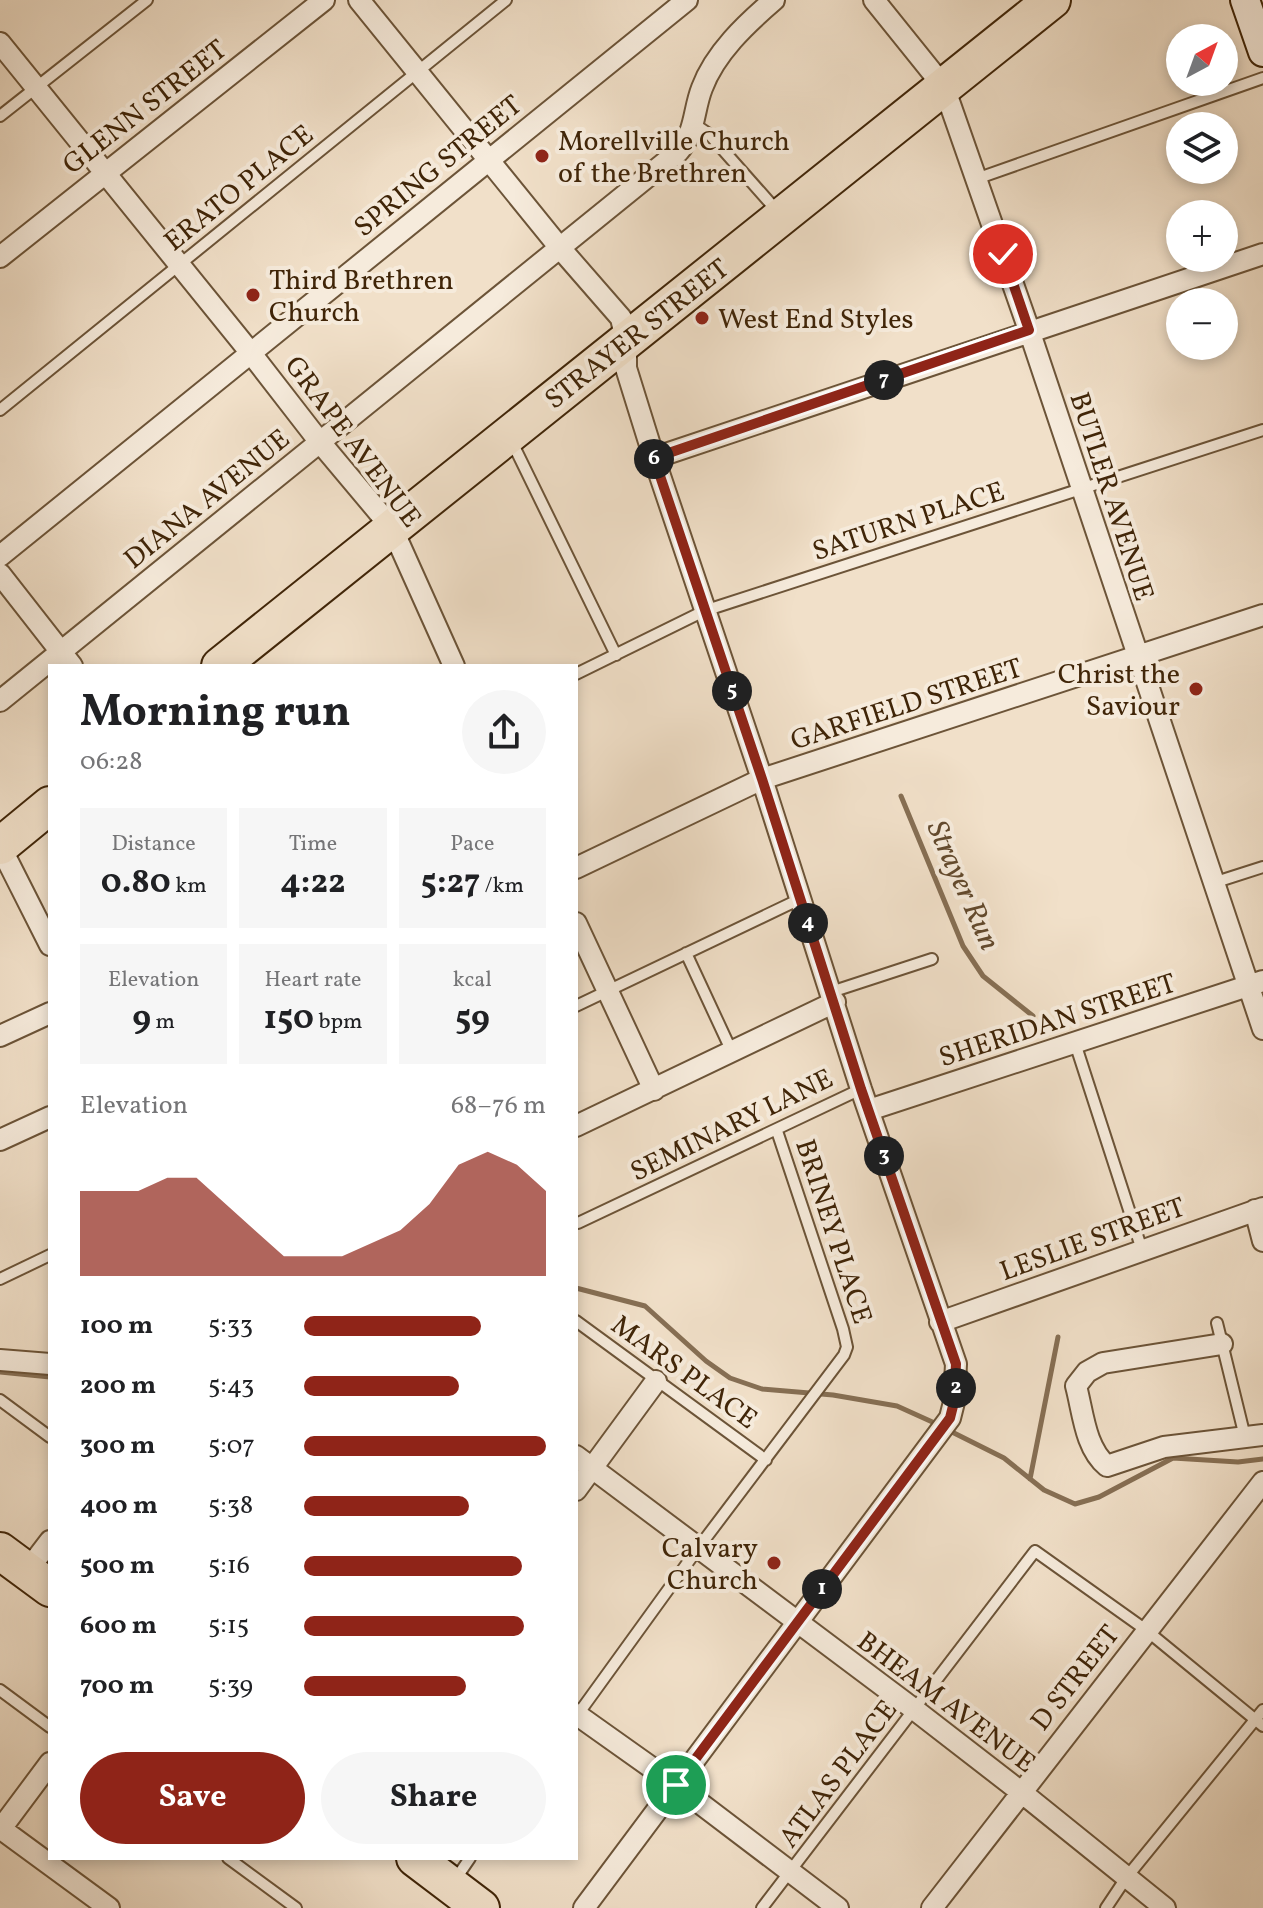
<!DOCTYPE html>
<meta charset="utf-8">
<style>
body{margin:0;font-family:Vollkorn,serif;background:#f6f6f6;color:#202124;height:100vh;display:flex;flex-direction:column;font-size:30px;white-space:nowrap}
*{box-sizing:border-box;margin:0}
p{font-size:26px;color:#757577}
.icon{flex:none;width:44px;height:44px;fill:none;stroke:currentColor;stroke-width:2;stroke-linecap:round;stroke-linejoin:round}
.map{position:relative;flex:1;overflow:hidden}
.side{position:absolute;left:48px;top:664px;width:530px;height:1196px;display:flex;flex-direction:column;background:#fff;border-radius:0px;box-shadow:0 4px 12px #0003}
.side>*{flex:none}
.needle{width:52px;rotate:41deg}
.tools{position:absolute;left:1166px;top:24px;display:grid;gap:16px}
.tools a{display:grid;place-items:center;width:72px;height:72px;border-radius:50%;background:#fff;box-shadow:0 4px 12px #0003;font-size:40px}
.pin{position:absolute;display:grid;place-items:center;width:68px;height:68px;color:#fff;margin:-34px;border:4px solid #fff;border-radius:50%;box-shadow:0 2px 8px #0007}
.km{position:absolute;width:40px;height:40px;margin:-20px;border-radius:50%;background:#222;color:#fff;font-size:22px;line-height:40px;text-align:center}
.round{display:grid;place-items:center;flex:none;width:84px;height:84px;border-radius:42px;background:#f6f6f6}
.head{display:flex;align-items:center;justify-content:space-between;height:136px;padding:0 32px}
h1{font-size:44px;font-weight:700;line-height:60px}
.figures{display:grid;grid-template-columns:repeat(3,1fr);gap:12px;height:136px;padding:8px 32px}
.figures div{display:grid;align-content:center;border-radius:0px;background:#f6f6f6;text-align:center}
.figures b{font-size:34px;font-weight:700}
.figures small{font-size:22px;font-weight:400}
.figures p{font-size:22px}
.chart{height:224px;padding:16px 32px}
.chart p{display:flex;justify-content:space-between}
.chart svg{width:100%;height:144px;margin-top:8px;fill:#8f2418;opacity:.7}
.primary-button{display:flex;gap:16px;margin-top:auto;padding:16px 32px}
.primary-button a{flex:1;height:92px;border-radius:48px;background:#8f2418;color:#fff;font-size:32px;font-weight:700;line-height:92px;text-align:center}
.primary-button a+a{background:#f6f6f6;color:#202124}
ul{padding:0 32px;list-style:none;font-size:26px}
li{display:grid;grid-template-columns:128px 96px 1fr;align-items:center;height:60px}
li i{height:20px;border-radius:10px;background:#8f2418}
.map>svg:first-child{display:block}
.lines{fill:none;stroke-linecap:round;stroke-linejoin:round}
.stream{stroke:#866f54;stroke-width:5}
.lane-casing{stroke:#6c5438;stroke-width:14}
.street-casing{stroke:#6c5438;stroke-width:24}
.secondary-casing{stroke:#402508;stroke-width:32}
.highway-casing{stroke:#402508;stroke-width:40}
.lane{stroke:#f6ebdc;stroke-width:10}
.street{stroke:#f6ebdc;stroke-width:20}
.secondary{stroke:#f6ebdc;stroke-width:28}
.highway{stroke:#f1e0c9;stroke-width:36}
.route-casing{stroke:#fff;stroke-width:16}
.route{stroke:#8f2418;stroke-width:10}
.poi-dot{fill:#8f2418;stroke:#f6ebdc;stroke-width:3}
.labels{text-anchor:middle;stroke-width:8;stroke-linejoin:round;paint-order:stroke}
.street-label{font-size:28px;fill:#402508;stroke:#f6ebdc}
.poi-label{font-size:28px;fill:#402508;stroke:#f6ebdc;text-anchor:start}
.water-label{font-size:30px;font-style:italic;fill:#634a2e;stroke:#f6ebdc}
</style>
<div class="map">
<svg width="1263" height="1908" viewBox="0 0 1263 1908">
<rect width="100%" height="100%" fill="#f1e0c9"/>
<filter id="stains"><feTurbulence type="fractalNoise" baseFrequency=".0025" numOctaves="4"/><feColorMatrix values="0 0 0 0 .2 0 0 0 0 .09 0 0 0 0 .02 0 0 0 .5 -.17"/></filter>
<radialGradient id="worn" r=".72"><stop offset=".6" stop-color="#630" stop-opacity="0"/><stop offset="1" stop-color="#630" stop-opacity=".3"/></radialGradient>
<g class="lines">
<path class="stream" d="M901 796 963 946 983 976 1033 1016
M576 1288 645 1306 706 1361 730 1378 762 1389 833 1395 897 1406 939 1425
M0 1372 50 1377
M948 1430 1004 1458 1044 1490 1075 1504 1099 1497 1173 1458 1238 1462 1263 1459
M1030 1479 1058 1337"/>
<g class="lane-casing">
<path id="lane" d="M0 116 147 0
M694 124 709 134 778 212
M976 179 1263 78
M0 410 506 0
M511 440 616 655
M576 674 704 611 1263 430
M1213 883 1263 867
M686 953 732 1052
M831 992 932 959
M576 1006 800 899
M1075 1043 1142 1250
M578 1223 861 1089
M0 1279 50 1255
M576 1321 766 1460
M1217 1323 1245 1437
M0 1400 50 1437
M0 1690 50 1727
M576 1717 699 1547 844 1355 847 1347 843 1329 777 1131
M228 1858 296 1908
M455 1880 470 1858
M762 1908 1035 1551 1146 1630 1263 1726
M1106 1908 1126 1878 1263 1710"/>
</g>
<g class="street-casing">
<path id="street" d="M359 0 560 248 621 318 626 341V368L654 458 762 779 861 1089 956 1364 954 1402 950 1418 584 1908
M874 0 944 87 1029 330 1263 1029
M0 43 250 352 319 441 392 528 454 666
M0 257 324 0
M654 458 1263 254
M0 556 687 0
M0 574 72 666
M0 701 678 152C696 132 693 111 702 88 715 53 746 24 774 0
M0 846 50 945
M576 868 762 779 1263 615
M576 923 654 1090
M0 1036 50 1013
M869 1110 1263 981
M576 1126 835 1002
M0 1140 50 1117
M1255 1210 1263 1241
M940 1322 1263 1208
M1222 1344 1103 1363 1087 1372 1076 1386C1083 1412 1085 1448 1107 1466L1164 1447 1263 1435
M0 1360 50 1364
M576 1456 915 1710 1021 1792 1165 1908
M576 1490 656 1381
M27 1571 50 1541
M576 1714 676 1785 838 1908
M0 1828 109 1908
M0 1830 50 1763
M932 1908 1263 1482"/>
</g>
<g class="secondary-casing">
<path id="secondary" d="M1245 0 1263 52"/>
</g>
<g class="highway-casing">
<path id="highway" d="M220 666 1052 0
M0 846 50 805
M0 1551 50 1588
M415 1858 481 1908"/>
</g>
<use href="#lane" class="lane"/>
<use href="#street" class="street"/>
<use href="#secondary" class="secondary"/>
<use href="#highway" class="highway"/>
</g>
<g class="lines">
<g class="route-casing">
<path id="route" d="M676 1785 950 1418 954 1402 956 1364 861 1089 762 779 654 458 1029 330 1003 254"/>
</g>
<use href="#route" class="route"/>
</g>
<g class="poi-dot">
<circle cx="542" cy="156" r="8"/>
<circle cx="253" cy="295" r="8"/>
<circle cx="702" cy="318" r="8"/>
<circle cx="1196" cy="689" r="8"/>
<circle cx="774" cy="1563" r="8"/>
</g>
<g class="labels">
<g class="street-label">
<text transform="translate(144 106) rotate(-38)" y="10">GLENN STREET</text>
<text transform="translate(437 165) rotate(-39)" y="10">SPRING STREET</text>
<text transform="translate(238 187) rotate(-39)" y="10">ERATO PLACE</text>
<text transform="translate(636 333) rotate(-38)" y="10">STRAYER STREET</text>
<text transform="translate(354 441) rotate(53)" y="10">GRAPE AVENUE</text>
<text transform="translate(1113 496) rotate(72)" y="10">BUTLER AVENUE</text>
<text transform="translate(206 498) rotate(-39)" y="10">DIANA AVENUE</text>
<text transform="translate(908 520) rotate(-18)" y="10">SATURN PLACE</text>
<text transform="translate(906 703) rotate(-18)" y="10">GARFIELD STREET</text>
<text transform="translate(1057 1019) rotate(-18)" y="10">SHERIDAN STREET</text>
<text transform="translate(731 1124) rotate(-26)" y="10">SEMINARY LANE</text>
<text transform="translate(835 1231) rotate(72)" y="10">BRINEY PLACE</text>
<text transform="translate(1092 1238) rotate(-20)" y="10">LESLIE STREET</text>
<text transform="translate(685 1371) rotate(36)" y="10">MARS PLACE</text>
<text transform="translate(1074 1677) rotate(-52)" y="10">D STREET</text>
<text transform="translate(947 1701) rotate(37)" y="10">BHEAM AVENUE</text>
<text transform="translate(837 1773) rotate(-53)" y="10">ATLAS PLACE</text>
</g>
<g class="poi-label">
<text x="558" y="150">Morellville Church<tspan x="558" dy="32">of the Brethren</tspan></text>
<text x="269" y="289">Third Brethren<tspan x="269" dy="32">Church</tspan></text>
<text x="718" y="328">West End Styles</text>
<text x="1180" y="683" text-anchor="end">Christ the<tspan x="1180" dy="32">Saviour</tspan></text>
<text x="758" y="1557" text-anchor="end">Calvary<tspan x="758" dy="32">Church</tspan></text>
</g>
<g class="water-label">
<text transform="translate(964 885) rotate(66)" y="10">Strayer Run</text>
</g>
</g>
<rect width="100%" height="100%" filter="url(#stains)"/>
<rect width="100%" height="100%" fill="url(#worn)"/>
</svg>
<div class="tools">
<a><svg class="needle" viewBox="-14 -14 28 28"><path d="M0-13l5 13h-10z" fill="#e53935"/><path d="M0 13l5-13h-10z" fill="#757577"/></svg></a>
<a><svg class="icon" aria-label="layers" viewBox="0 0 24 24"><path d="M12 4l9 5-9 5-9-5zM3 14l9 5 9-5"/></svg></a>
<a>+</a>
<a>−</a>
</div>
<div class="pin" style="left:676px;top:1785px;background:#1e9e55"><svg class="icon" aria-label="arrive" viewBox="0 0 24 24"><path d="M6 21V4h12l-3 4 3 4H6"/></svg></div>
<div class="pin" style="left:1003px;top:254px;background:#d93025"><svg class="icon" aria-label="check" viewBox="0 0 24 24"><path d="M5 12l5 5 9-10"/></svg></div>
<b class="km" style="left:822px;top:1589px">1</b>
<b class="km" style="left:956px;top:1388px">2</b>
<b class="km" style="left:884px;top:1156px">3</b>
<b class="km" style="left:808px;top:923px">4</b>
<b class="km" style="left:732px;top:691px">5</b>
<b class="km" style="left:654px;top:459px">6</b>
<b class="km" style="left:884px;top:380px">7</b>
<section class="side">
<div class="head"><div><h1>Morning run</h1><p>06:28</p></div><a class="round"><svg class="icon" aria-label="share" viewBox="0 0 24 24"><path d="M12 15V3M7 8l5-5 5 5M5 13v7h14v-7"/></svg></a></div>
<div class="figures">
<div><p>Distance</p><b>0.80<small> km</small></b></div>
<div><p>Time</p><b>4:22</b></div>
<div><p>Pace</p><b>5:27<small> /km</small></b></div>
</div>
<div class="figures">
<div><p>Elevation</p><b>9<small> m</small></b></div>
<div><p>Heart rate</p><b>150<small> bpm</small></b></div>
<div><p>kcal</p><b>59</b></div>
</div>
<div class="chart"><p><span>Elevation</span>68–76 m</p>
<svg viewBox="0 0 160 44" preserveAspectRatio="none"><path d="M0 44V18L10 18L20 18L30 14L40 14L50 22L60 30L70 38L80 38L90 38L100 34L110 30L120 22L130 10L140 6L150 10L160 18V44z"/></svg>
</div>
<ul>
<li><b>100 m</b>5:33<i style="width:73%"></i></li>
<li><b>200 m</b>5:43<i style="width:64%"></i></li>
<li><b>300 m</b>5:07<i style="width:100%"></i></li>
<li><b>400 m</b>5:38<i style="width:68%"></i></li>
<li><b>500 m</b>5:16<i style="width:90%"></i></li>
<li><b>600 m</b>5:15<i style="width:91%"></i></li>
<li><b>700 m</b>5:39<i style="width:67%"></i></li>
</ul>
<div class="primary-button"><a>Save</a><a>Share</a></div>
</section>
</div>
